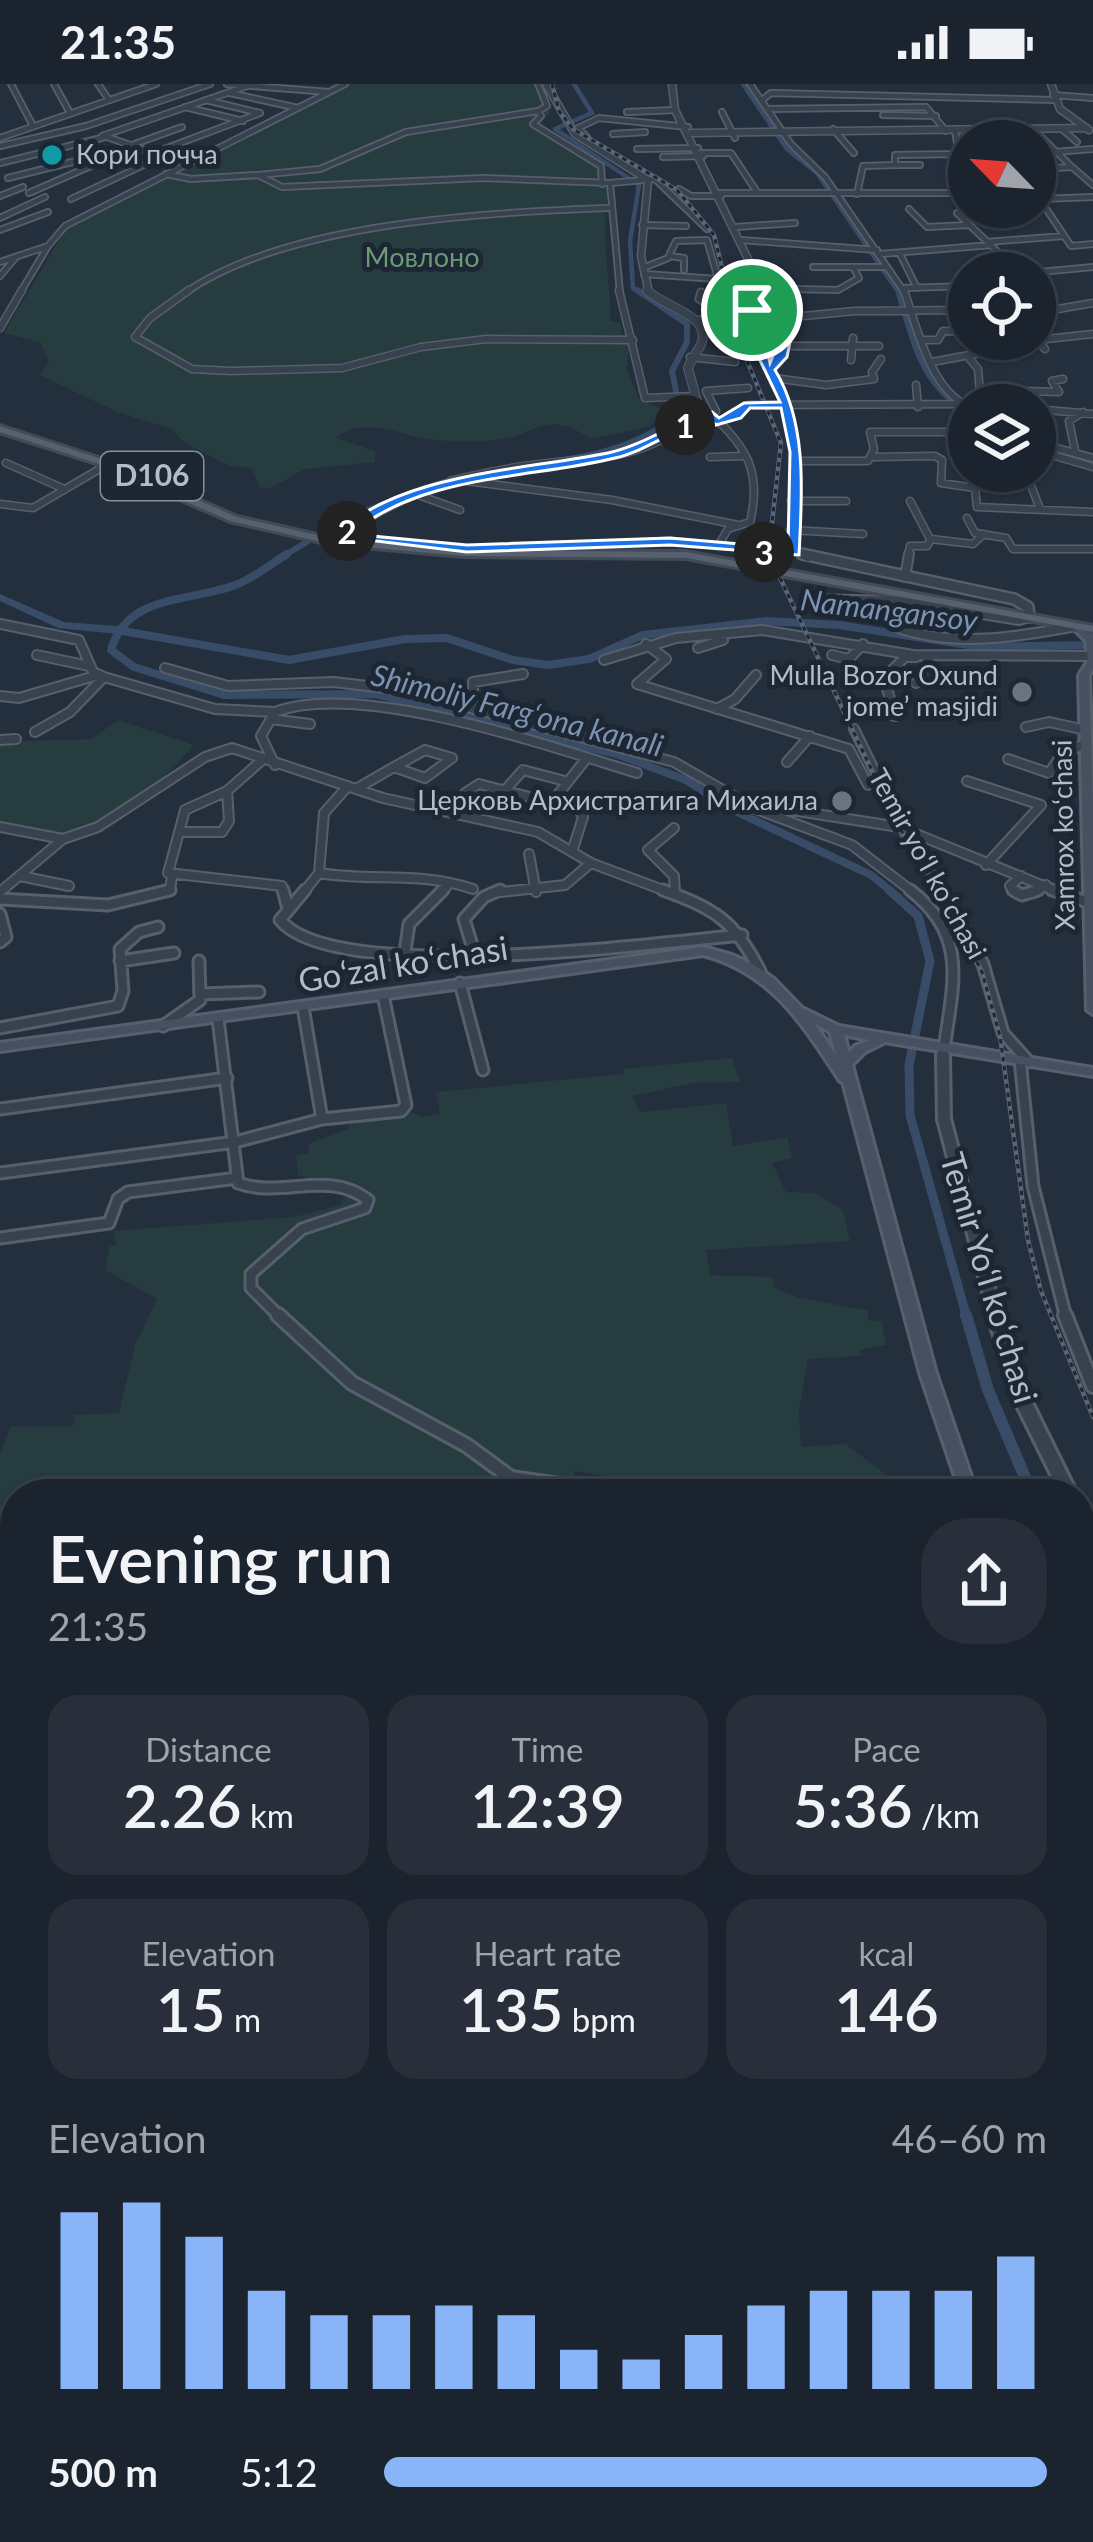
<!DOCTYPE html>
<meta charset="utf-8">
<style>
body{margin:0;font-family:Lato,sans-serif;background:#282f3a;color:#f1f3f6;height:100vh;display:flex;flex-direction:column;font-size:45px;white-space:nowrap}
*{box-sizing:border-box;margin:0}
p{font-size:39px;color:#a0a4aa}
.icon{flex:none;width:66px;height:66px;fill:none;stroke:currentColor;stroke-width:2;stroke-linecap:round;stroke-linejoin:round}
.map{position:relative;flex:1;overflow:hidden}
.panel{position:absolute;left:0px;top:1395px;width:1095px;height:1065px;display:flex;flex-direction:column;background:#1b232e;border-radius:48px 48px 0 0;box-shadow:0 3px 9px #0004,0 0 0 3px #39404a}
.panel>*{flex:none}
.needle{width:78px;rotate:295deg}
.controls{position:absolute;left:948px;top:36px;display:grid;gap:24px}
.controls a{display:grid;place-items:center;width:108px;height:108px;border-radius:50%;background:#1b232e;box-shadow:0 3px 9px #0004,0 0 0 3px #39404a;font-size:60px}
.pin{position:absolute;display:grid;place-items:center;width:102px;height:102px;color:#fff;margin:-51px;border:6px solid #fff;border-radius:50%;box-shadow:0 3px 12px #0007}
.km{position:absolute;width:60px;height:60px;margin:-30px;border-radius:50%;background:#222;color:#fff;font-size:33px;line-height:60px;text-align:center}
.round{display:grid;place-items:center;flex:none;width:126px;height:126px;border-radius:48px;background:#282f3a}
.overview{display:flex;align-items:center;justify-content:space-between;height:204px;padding:0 48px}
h1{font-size:66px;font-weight:600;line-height:90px}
.metrics{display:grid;grid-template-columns:repeat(3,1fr);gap:18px;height:204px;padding:12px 48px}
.metrics div{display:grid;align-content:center;border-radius:30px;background:#282f3a;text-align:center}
.metrics b{font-size:60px;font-weight:600}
.metrics small{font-size:33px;font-weight:400}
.metrics p{font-size:33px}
.chart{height:336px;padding:24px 48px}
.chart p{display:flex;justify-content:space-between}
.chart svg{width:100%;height:216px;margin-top:12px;stroke:#8ab4f8;stroke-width:6}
ul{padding:0 48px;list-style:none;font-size:39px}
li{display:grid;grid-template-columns:192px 144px 1fr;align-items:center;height:90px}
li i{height:30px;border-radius:15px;background:#8ab4f8}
.status{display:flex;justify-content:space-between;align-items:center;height:84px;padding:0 60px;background:#1b232e;direction:ltr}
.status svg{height:33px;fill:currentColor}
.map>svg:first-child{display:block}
.green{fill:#263c3f}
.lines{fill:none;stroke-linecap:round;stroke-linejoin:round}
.canal-far4{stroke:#394c67;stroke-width:4.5}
.canal-far3{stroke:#394c67;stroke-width:6}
.canal-far2{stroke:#394c67;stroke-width:8}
.canal-far1{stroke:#394c67;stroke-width:9}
.canal{stroke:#394c67;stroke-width:12}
.river{fill:#394c67;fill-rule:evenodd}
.minor-far4-casing{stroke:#565f6c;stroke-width:8}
.minor-far3-casing{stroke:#565f6c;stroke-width:9}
.minor-far2-casing{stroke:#565f6c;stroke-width:12}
.minor-far1-casing{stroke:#565f6c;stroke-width:15}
.minor-casing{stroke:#565f6c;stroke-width:18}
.tertiary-far4-casing{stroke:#565f6c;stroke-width:9}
.tertiary-far3-casing{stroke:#565f6c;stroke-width:10}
.tertiary-far2-casing{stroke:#565f6c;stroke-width:14}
.tertiary-far1-casing{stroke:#565f6c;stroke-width:18}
.tertiary-casing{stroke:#565f6c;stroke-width:21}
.secondary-casing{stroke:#565f6c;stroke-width:6}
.primary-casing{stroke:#414a57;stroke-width:6}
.minor-far4{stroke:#38414e;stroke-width:4.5}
.minor-far3{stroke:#38414e;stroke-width:6}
.minor-far2{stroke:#38414e;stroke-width:8}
.minor-far1{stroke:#38414e;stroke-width:9}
.minor{stroke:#38414e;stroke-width:12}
.tertiary-far4{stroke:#38414e;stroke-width:6}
.tertiary-far3{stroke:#38414e;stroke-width:8}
.tertiary-far2{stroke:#38414e;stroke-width:9}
.tertiary-far1{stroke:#38414e;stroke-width:12}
.tertiary{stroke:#38414e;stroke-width:15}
.secondary{fill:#465061;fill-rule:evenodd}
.primary{fill:#56606e;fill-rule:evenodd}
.rail-casing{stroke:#5a6575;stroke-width:4.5}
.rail{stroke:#1d2633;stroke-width:3;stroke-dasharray:4.5;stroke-linecap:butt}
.route{fill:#1a73e8;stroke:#fff;stroke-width:3;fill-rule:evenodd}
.culture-dot{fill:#0f9aa8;stroke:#1d2633;stroke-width:4.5}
.worship-dot{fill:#6b7280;stroke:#1d2633;stroke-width:4.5}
.labels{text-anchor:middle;stroke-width:10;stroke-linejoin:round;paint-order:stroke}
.far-poi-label{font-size:27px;fill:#b4bcc9;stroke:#1d2633;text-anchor:end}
.far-park-label{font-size:27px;fill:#6b9a76;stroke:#1d2633}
.far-street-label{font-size:27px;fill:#b4bcc9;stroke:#1d2633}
.shield{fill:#1d2633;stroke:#878f9c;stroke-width:3}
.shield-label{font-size:30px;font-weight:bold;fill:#b4bcc9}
.far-water-label{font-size:30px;font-style:italic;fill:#7c92b1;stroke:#1d2633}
.street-label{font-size:33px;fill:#b4bcc9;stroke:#1d2633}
</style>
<div class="status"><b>21:35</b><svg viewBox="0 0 49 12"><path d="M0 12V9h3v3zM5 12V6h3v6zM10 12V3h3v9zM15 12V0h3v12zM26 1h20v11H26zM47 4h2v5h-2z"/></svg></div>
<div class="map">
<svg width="1093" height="2458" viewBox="0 0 1093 2458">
<rect width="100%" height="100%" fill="#242f3e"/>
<path class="green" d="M344 0H541L550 30 542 36V46L599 78 598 99 611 104C596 127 613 208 610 237L621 239V253L629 261 627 285 639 315 660 324V333L648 343 591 355C544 323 539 352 494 356 471 358 440 358 418 353 391 347 359 334 336 354L375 367V378L305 385 269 405 259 403 252 384 229 382 185 359 171 345 117 328 40 291 49 277 40 258 4 249 67 143Z
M118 636 194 661C162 698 108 751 55 752 38 753 17 744 0 740V658L92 655Z
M732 974 740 998 692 999 633 1012 640 1028 726 1019 733 1062 787 1053 792 1074 772 1079 786 1108 814 1109 843 1126 850 1157 706 1166 710 1191 772 1193 774 1203 799 1214 867 1226 869 1236 881 1237 886 1261 860 1266 861 1272 808 1275 799 1327 801 1363 845 1360 891 1394 899 1410H709L575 1387 570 1410H15V2417L0 2416V1371L10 1343 73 1342 75 1331 119 1329 135 1261 157 1215 105 1186 110 1162 116 1161 113 1147 294 1133 340 1121 350 1104 298 1091 296 1072 308 1069 310 1059 348 1045 351 1036 408 1027 422 1033 440 1030 436 1008 623 990V985Z
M114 2445H877V2458H685L586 2451 568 2458H113Z"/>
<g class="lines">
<path class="canal-far4" d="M574 0 592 29 555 45 639 101 630 157 633 204 641 209
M743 0 787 65 817 89 899 209"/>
<path class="canal-far3" d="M898 206C912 252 922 306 969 326
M1035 363 1093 379
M450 395C525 376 621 383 680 328L672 287 687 258V240L637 206
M282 473 345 435 427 403"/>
<path class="canal-far2" d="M287 470C271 480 255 493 238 500 191 519 128 508 111 566L134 583 224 611 376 610 616 670 686 696 735 727 871 791 893 809
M117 546 289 576 405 555 447 554 513 576 548 581 589 575 643 551 767 537 839 541 981 563 1093 561"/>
<path class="canal-far1" d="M889 806 918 832 930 877 909 981 910 1031 967 1234"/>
<path class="canal" d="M966 1231 988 1306 1032 1410
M1080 1505 1093 1531"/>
<path class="river" d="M0 510 64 538 117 542 123 546 117 550 58 544 0 517Z"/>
<g class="minor-far4-casing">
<path id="minor-far4" d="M11 0 33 42
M54 0 70 29
M98 0 109 16
M227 0 329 8
M538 0 547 22 538 27 406 48 320 85 258 91 282 103 483 94 610 99 620 209
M750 0 791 60 825 93 905 209
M230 9 298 24
M1053 11 1093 14
M762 16 771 9 1054 16
M185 23 243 37
M767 25 926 23 946 47
M538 27 541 32 533 40 601 82 602 100
M627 28 675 26
M722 28 735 54
M883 31 936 32
M833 45 854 69
M1063 46 1077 58
M1035 47 1072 83 1035 85
M613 50 645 48
M102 52 247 2
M104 52 186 80
M587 53 578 44 599 34 688 43
M0 54 156 0
M0 62 86 42 210 0
M129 62 182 43
M637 65 698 64
M1054 68 1093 65
M701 69H731L757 108
M151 70 260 29 206 16
M663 73 703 72
M0 79 105 53
M895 81H920
M1072 83 1093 101
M969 86 957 87 969 99
M166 90 191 95 258 91
M8 94 124 65
M1035 96H1044
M610 99 655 95 707 145
M679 105 691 112H721
M29 109 109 74
M720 109H952L969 116
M857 110 863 82 895 81V71L959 70 955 47
M0 112 23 103
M71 115 161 73
M1039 115 1093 113
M968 116V125L957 129 1020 189
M1041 117 1071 162 1093 160
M909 125 927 143 969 141
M0 134 45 113
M642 141 686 142
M736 143 795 139
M0 146 48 128
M741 156 877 166
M987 158 1064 152
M880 170 992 161
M900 170 917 204
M670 172 684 174V186
M0 178 48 162 65 142 345 0
M813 183H887
M643 184 668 174 676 157 707 156 722 209
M993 189 1018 187
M1029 189 1093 183
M644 190 718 195
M0 192 16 173
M748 204 838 206 859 194 853 183
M904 204 969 202
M20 209 48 162
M185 209C284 139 487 128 608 124"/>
</g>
<g class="minor-far3-casing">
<path id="minor-far3" d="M189 206 150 234 135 253 192 285 231 287 342 284 421 263 486 255 633 256
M619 206 645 314 695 312
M904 206C916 241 931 308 969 322
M701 208 699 215 722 228 725 236
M752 226 772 235 786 253 781 273 769 286
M1035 229 1093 219
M772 235 855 227 969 226
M698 236 729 235 721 206
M0 244 22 206
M922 256H938L943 247 969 248
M786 262H879
M1045 265 1037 256 1093 250
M690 273 735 278
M969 274 978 285 980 310H991L994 321
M851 276 853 254
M932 278 1007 264 997 255
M774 294 826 301 874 295 872 288 881 275
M916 301 918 323
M1029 321 1024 307 1059 308 1052 297 1063 295
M1035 325 1093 330
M712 331C747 363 762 389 750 438L728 445 718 462
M692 336 716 327 706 307 748 304
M716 338 737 332 749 321 963 320
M1035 358 1093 374
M1035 366 1093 383
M1075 367 1069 337 1083 328
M710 373 745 372
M872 373 935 372 942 376 941 399 975 404 977 423 1093 428
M795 377H868L874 365 870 348H969
M6 379 62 404
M1027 391 1040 425
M467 397 612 416 738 441
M421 412 460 426
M791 417H846
M910 417 930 455
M0 420 33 424 108 380
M967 434 975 449 1006 454 1013 465H1093
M790 446 863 450
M504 465 670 457 795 468
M908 473 910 462H927L931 455 973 460 984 450"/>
</g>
<g class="minor-far2-casing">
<path id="minor-far2" d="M905 493 909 470
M805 515 904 517 894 531 896 543C953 564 1018 553 1076 542
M904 517 1019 536 1029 533
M0 540 79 556 93 588 104 593 215 625 275 628 261 652 275 681
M646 560 666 575 637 600 849 665 868 701
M698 564 723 556
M37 571 89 582
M832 571 849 575 863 560
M604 576 676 554 762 546 913 571 1092 572
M165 584 228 602 333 598 403 606 674 678 756 725 852 761 914 809
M916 599 930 572
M0 612 19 614 98 591
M473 623V598L523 590
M717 625 735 615 756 591
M872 626 895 632 884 594 905 573H916
M275 628C359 596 549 662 637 689
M271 635 310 640
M1026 643 1049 638 1086 646
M854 645 910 759 944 809
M35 648 70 628 104 593
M0 656 16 655
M425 666 452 674 425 694 394 683Z
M1008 675 1049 689 1062 670 1087 659
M261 677 227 707 185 726 168 789 282 802 284 809
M787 678 810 652
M967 697 1041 721 986 781
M356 705 394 683
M506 705 523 686 565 697
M465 709 479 700 579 726 583 733 572 768
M552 718 586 675
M746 719 899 743 1061 809
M0 743 63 755
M674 744 648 766 674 792 675 808
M180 748H222L229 737 227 707
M529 770 536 808
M319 789C374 798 420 787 473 805
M20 792 69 802
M0 808 63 755 98 743 205 673 232 664 383 714 538 748 591 779 671 809
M159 809 170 806 172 792
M303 809 319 789 324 729 348 702
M440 809 450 799
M491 809 565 801 591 779
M1016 809 1010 802 1021 792
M1032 809 1046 801"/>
</g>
<g class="minor-far1-casing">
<path id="minor-far1" d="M283 806 288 825
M305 806 280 836C335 902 655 859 742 851
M663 806C715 825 734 836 760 887
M910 806C969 851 953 900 944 965
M942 806 983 880 1003 949 1029 978
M1013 806 1022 811 1038 806
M1052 806 1090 819
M0 815 108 821 170 806
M0 830 6 853 0 858
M405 868 409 840 443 806
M474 868 464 835 484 813 500 806
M120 877 174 869
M460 899 483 986
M201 910 259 908
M303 923 322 1035
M218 935 238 1099C282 1115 328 1085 368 1116L365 1124 302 1145 251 1190V1204L281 1234
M163 942 200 916 199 877
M0 944 118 922 123 907 120 865 139 848 158 843
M1020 976 1033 1102 1066 1234
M0 1025 227 994
M0 1089 235 1058 322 1035 401 1027 406 1021 383 911
M0 1154 109 1139 118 1115 128 1108 237 1094"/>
</g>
<g class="minor-casing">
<path id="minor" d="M278 1231 352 1299 466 1361 511 1394 620 1410
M1065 1231 1093 1302"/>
</g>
<g class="tertiary-far4-casing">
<path id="tertiary-far4" d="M546 0 575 50 648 96 641 172 649 209
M672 0 675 26 748 175 751 209
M1051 0 1060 25 1089 46
M691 49 1087 44"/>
</g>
<g class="tertiary-far3-casing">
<path id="tertiary-far3" d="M751 206 754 237 766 280 783 310 795 368 793 466 808 473
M335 458C386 414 455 393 521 383 585 373 653 379 699 325L688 284C691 275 699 266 702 258 710 230 661 222 647 206"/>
</g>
<g class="tertiary-far2-casing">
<path id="tertiary-far2" d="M802 470 1014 515 1028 523 1029 533"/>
</g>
<g class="tertiary-far1-casing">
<path id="tertiary-far1" d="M943 971 944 1035 996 1234"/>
</g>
<g class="tertiary-casing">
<path id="tertiary" d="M995 1231 1024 1319 1069 1410
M1080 1430 1093 1454"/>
</g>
<g class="secondary-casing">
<path id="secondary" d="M1073 540H1079L1093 552V585L1089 591 1093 718V930L1087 926 1079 591 1088 577 1086 557 1073 544Z
M703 863 732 871 754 881 774 895 802 924 839 942 1093 984V992L885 958 865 968 852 981 936 1289 977 1410H961L920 1289 843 998 840 997C803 941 772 889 703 871L0 967V959ZM814 939 830 948 836 971ZM844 951 869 956 855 962 849 969Z
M1080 1629 1086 1631 1093 1644V1671L1087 1669 1080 1656Z"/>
</g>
<g class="primary-casing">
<path id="primary" d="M0 342 111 378 237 433 330 454 464 466 686 468 1093 542V548L686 474 464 472 330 460 230 437 105 382 0 348Z"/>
</g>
<use href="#minor-far4" class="minor-far4"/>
<use href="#minor-far3" class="minor-far3"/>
<use href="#minor-far2" class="minor-far2"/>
<use href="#minor-far1" class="minor-far1"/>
<use href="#minor" class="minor"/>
<use href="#tertiary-far4" class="tertiary-far4"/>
<use href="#tertiary-far3" class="tertiary-far3"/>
<use href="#tertiary-far2" class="tertiary-far2"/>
<use href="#tertiary-far1" class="tertiary-far1"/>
<use href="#tertiary" class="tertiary"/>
<use href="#secondary" class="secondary"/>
<use href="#primary" class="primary"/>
<g class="rail-casing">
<path id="rail" d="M552 0 559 27 573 45 677 106 714 151 741 262 781 359 771 448 780 494 899 743 952 827 982 888 1000 952 1028 1156 1041 1207 1093 1333"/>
</g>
<use href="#rail" class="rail"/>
</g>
<path class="route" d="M756 224 775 233 791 253 787 273 775 286C808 340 802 412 799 471L670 461 467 468 334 452C398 389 524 386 608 369 645 361 675 337 712 328L719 334 744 319 780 318 756 268 748 226ZM759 233 781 253 770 279ZM750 324H781L790 368 788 464 670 454 467 461 351 450C422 390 530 395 615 374 649 366 676 343 709 335L716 341 741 334Z"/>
<circle class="culture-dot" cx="52" cy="71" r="12"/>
<g class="worship-dot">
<circle cx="1022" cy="608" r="12"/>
<circle cx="842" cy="717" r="12"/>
</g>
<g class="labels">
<g class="far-poi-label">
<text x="76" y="80" text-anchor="start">Кори почча</text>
<text x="998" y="601">Mulla Bozor Oxund<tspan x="998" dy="31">jome’ masjidi</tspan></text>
<text x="818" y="726">Церковь Архистратига Михаила</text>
</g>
<g class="far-park-label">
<text x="422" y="183">Мовлоно</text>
</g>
<g class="far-street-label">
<text transform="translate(1064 751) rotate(-91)" y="9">Xamrox koʻchasi</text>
<text transform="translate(927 780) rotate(61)" y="9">Temir yoʻl koʻchasi</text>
</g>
<rect class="shield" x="101" y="368" width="102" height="48" rx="9"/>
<g class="shield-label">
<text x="152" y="402">D106</text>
</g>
<g class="far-water-label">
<text transform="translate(889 527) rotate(7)" y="10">Namangansoy</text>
<text transform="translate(517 627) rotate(14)" y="10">Shimoliy Fargʻona kanali</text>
</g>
<g class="street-label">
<text transform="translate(403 880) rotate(-9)" y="12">Goʻzal koʻchasi</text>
<text transform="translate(989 1194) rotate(73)" y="12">Temir Yoʻl koʻchasi</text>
</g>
</g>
</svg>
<div class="controls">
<a><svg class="needle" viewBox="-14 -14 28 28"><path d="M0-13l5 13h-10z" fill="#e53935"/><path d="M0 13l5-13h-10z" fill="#a0a4aa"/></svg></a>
<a><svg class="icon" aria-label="locate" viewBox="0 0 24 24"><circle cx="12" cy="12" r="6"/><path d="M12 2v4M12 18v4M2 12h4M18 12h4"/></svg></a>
<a><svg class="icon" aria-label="layers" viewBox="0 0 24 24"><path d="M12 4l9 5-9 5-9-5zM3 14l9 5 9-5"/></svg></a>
</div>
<div class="pin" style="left:752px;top:226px;background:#1e9e55"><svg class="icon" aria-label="arrive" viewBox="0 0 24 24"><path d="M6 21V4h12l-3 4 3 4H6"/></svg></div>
<b class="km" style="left:685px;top:341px">1</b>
<b class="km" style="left:347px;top:447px">2</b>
<b class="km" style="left:764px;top:468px">3</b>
<section class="panel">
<div class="overview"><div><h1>Evening run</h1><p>21:35</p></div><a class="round"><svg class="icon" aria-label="share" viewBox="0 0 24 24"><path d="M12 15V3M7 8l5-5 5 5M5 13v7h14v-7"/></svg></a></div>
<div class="metrics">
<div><p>Distance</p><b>2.26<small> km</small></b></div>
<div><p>Time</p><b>12:39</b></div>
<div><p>Pace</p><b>5:36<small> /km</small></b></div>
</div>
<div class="metrics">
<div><p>Elevation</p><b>15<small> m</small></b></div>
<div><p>Heart rate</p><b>135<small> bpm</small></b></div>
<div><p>kcal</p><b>146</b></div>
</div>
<div class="chart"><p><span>Elevation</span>46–60 m</p>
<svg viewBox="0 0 160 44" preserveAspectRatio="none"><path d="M5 44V8M15 44V6M25 44V13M35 44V24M45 44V29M55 44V29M65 44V27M75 44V29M85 44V36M95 44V38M105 44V33M115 44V27M125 44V24M135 44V24M145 44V24M155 44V17"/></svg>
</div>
<ul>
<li><b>500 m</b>5:12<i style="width:100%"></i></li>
</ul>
</section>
</div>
